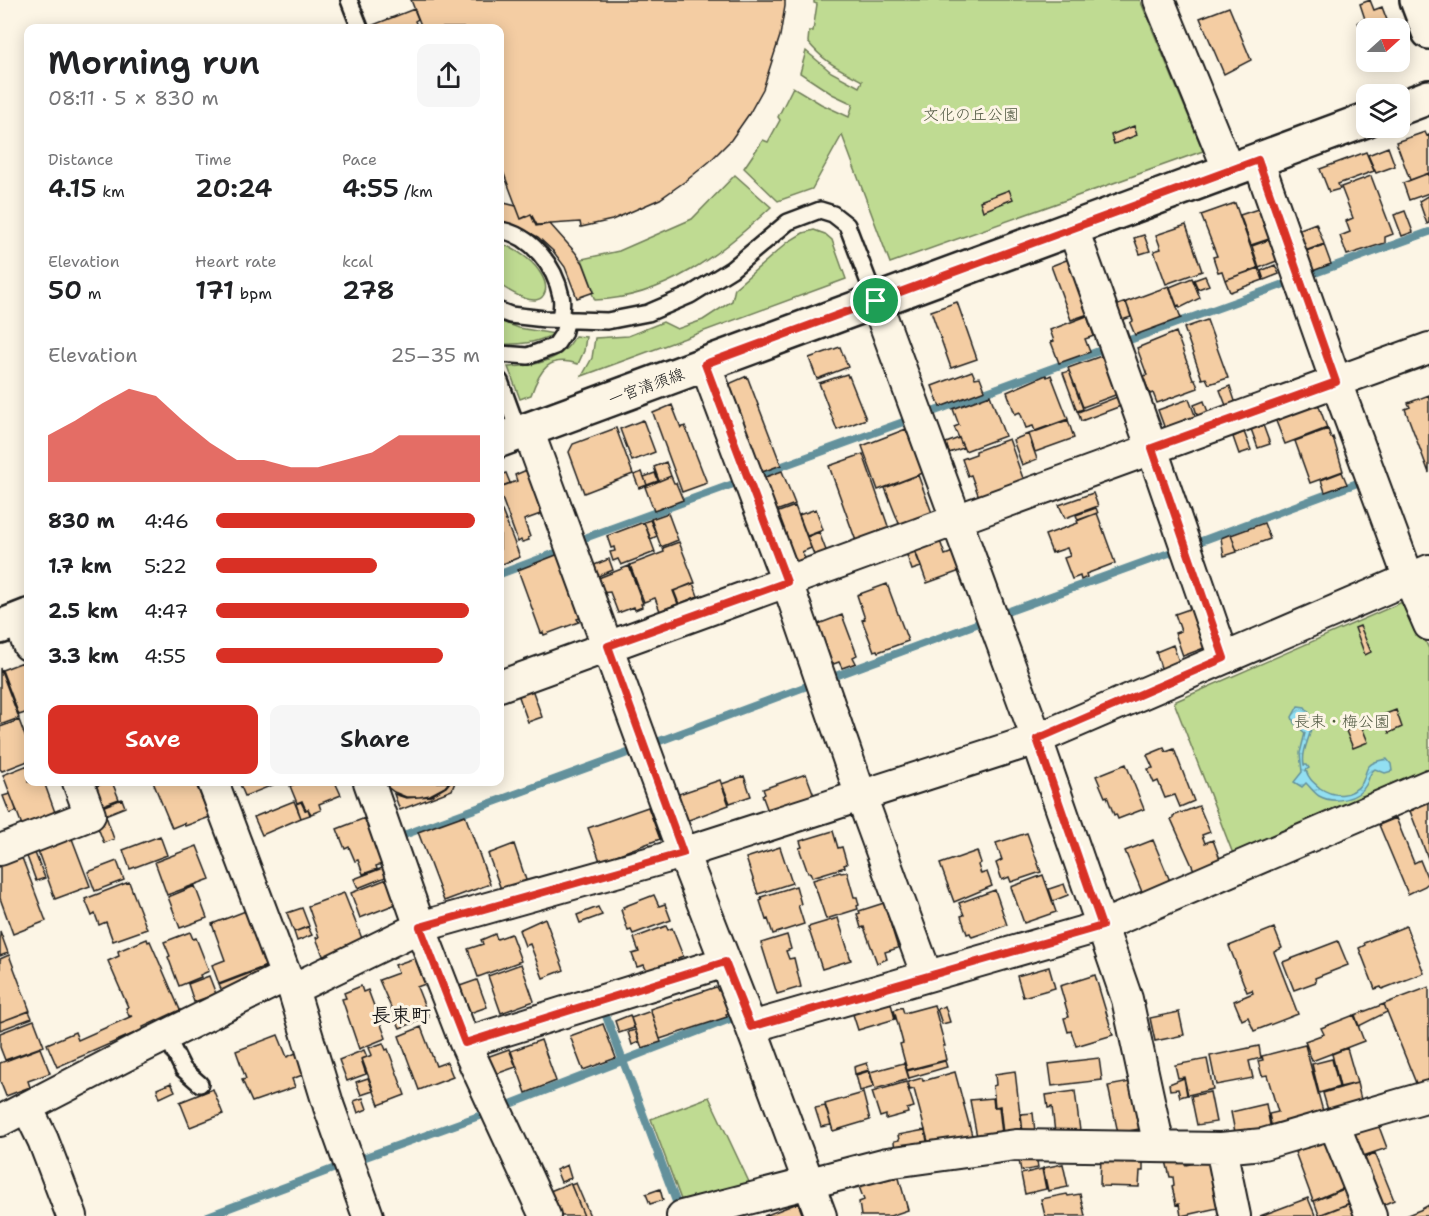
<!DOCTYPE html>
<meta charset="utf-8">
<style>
body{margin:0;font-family:"Shantell Sans","Klee One",sans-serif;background:#f6f6f6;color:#202124;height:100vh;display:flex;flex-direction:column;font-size:22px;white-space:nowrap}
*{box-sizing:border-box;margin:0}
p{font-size:20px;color:#757577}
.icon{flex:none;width:33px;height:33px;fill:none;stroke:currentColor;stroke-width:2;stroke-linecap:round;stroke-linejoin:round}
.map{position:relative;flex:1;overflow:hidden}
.details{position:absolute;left:24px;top:24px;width:480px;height:762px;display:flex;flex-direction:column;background:#fff;border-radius:12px;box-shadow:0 3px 15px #0003}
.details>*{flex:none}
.needle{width:39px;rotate:69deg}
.fabs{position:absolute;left:1356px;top:18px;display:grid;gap:12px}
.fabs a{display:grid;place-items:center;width:54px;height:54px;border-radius:12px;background:#fff;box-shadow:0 3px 15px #0003;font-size:30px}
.pin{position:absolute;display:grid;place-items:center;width:51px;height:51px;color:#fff;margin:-26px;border:3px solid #fff;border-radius:50%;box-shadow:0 2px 6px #0007}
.round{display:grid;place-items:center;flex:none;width:63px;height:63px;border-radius:12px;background:#f6f6f6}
.headline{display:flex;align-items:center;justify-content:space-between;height:102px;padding:0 24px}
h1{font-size:33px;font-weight:600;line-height:45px}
.stats{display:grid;grid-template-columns:repeat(3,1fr);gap:9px;height:102px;padding:6px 24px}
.stats div{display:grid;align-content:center}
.stats b{font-size:26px;font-weight:600}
.stats small{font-size:16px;font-weight:400}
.stats p{font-size:16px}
.chart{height:168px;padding:12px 24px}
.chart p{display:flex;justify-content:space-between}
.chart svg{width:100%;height:108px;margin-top:6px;fill:#d93025;opacity:.7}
.action{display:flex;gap:12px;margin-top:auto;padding:12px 24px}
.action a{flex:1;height:69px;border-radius:12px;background:#d93025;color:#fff;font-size:24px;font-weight:600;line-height:69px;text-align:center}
.action a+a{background:#f6f6f6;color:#202124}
ul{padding:0 24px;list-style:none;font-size:20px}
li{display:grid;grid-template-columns:96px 72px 1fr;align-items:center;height:45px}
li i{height:15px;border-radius:8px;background:#d93025}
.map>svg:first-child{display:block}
.green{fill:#bfdb92;stroke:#6e7c57;stroke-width:1.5}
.water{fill:url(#water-waves);stroke:#63919c;stroke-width:1.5}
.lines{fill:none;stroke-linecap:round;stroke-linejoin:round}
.stream{stroke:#63919c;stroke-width:8}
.building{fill:#f4cda3;stroke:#1c1c1c;stroke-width:1.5}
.lane-casing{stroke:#1c1c1c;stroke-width:20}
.street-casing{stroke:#1c1c1c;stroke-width:34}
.secondary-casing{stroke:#1c1c1c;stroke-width:38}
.lane{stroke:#fcf5e5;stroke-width:15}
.street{stroke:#fcf5e5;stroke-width:30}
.secondary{stroke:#fcf5e5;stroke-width:33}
.route-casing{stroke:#fff;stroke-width:12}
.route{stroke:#d93025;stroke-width:8}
.labels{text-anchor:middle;stroke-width:6;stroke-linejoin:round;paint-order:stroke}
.park-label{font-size:16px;fill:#4d553f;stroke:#fcf5e5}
.street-label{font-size:16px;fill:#1c1c1c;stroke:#fcf5e5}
.quarter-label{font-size:20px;font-weight:bold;fill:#1c1c1c;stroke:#fcf5e5}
</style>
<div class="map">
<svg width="1429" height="1216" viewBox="0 0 1429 1216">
<defs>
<pattern id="water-waves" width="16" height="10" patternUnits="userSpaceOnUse" patternTransform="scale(1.5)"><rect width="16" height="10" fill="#92dff1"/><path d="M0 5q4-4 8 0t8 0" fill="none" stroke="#7dbfce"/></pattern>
</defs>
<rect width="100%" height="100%" fill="#fcf5e5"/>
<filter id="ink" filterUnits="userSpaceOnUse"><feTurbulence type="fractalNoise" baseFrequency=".0167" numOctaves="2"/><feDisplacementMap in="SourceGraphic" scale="12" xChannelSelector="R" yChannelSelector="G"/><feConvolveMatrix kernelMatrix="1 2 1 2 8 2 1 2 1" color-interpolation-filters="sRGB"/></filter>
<g filter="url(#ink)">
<path class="green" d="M814 0H1140L1203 151 890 263 842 135 812 189 778 201 744 168 763 140 768 142 780 120 778 117 793 87 821 104 849 117 853 104 832 94 800 73 806 51 831 72 859 87 862 81C839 68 826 64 808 42L809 31H813L817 4 814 3Z
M735 175 771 207C722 253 665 298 595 300L592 293 594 291 582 259 619 251 692 219Z
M814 230 825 234 832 240 846 279 582 376 592 358 595 338 628 336 663 322 677 329 703 320 732 301 735 288 788 242 803 233Z
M500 243C515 249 532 259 541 274 544 279 547 286 545 292 539 311 509 291 500 285Z
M500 321 519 328 555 334C534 343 522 345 500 344Z
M575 336 586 337 584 351 578 364C549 355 540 369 531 395L520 399 508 367C534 366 563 361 575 336Z
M1407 600 1429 649V777L1235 859 1174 702Z
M709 1097 750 1184 683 1205 651 1119Z"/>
<path class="water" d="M1298 706 1305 707C1322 727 1300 743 1304 765H1307L1309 768 1306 770C1308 778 1313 782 1320 788 1333 797 1351 798 1362 783 1365 778 1365 770 1369 766 1373 761 1381 760 1387 759L1391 764 1392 771 1385 773 1375 769C1368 774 1370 778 1366 785 1358 800 1333 804 1319 796 1314 793 1310 787 1306 783L1302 787 1294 782 1302 772 1300 753 1305 733 1294 723 1292 717Z"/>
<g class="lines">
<path class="stream" d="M1312 274 1429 232
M1124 342 1287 283
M935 411 1107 348
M755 476 906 421
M582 539 736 483
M1196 543 1360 482
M500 574 561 551
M1004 613 1180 549
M830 678 979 623
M657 742 815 683
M401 836 633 751
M606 1016 677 1204
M503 1107 730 1019
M360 1159 490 1112
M208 1216 338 1167"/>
</g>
<path class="building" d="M411 0H785V6L780 36 763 89 749 114 731 140 709 162 687 180 660 199 612 220 581 227 580 222 537 225 531 214 521 219 501 166 500 167V28H422Z
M1370 0 1374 10 1382 7 1390 28H1366V45L1358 22 1365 19 1360 4Z
M1229 7 1251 60 1224 74 1200 18Z
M414 9 418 19 415 21 418 28H375L373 25Z
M1134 126 1137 135 1114 144 1111 135Z
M1425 132 1427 136 1429 135V173L1410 180 1396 142Z
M1388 147 1395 166 1376 173 1368 155Z
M1366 152 1374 171 1338 184 1340 189 1329 192 1320 169Z
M1429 173V193L1409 200 1403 183Z
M1371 176 1393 234 1385 237V243L1347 255 1340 236 1350 232 1346 221 1353 218 1341 187Z
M1009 190 1013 199 983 211 980 201Z
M1429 195V223L1427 224 1419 201Z
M500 202 516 206 521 219 531 215 536 226 550 224 575 252 583 263 594 292 577 298 565 267 553 251 538 237 519 227 500 220Z
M1235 203 1258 268 1225 280 1222 271 1218 272 1213 257 1217 256 1201 215Z
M1261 208 1272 238 1251 245 1240 215Z
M1405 211 1413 232 1402 236 1394 215Z
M1316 223 1324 244 1302 252 1295 231Z
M1186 225 1202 271 1166 284 1154 251 1161 249 1156 235Z
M1144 235 1150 251 1140 254 1134 238Z
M1271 239 1279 260 1259 268 1252 246Z
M1324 245 1331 264 1310 272 1303 252Z
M1069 259 1094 312 1071 320 1051 266Z
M1275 265 1279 274 1264 280 1261 271Z
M1259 268 1263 280 1230 292 1225 280Z
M1205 276 1209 285 1198 289 1194 280Z
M1192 278 1200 298 1180 308 1179 305 1177 306 1170 287Z
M1169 286 1181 318 1135 335 1130 323 1133 321 1126 302Z
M957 302 977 359 951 368 931 311Z
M1126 302 1131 317 1116 322 1110 308Z
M1087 316 1094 336 1085 339 1090 352 1059 363 1051 342 1054 341 1050 330Z
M1207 320 1228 378 1209 384 1206 378 1202 379 1184 328Z
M1176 332 1193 379H1195L1198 388 1157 403 1153 393 1150 394 1143 376 1147 375 1137 348Z
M840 347 848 367 817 379 809 358Z
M1104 355 1118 394 1083 407 1068 368Z
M972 371 975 378 980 377 985 390 940 407 932 386Z
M1069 371 1083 409 1077 411 1063 373Z
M847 374 848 377 849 376 866 419 837 430 819 383Z
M1046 375 1047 377 1051 375 1068 419 1035 431 1033 426 1026 428 1020 412 1015 414 1007 392Z
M747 376 781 465 754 475 724 396 731 383Z
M1230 386 1236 404 1227 408 1220 390Z
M990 395 1005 436 965 451 954 427 959 425 953 409Z
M1429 395V473L1405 409 1410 407 1408 403Z
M1117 397 1121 406 1081 421 1078 412Z
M1189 399 1196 418 1165 429 1158 410Z
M1204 401 1209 415 1198 418 1194 405Z
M1317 401 1327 428 1285 444 1274 416Z
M672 405 681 428 685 426 707 483 682 492 653 413Z
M643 420 655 452 632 461 620 429Z
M1068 420 1074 438 1035 452 1029 434Z
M1263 425 1270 444 1258 448 1251 429Z
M616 428 633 474 584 493 569 452 573 444Z
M906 429 923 473 878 490 862 446Z
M1328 429 1331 438 1333 437 1343 471 1310 483 1295 441Z
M1244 432 1251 450 1239 454 1233 437Z
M1028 434 1037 459 1022 465 1013 440Z
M959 438 963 448 949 453 946 443Z
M1009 439 1024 481 979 497 971 475 968 476 962 459 976 454V451Z
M863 454 889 529 856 541 829 466Z
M666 462 671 476 659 481 654 467Z
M529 469 546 512 524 520 530 537 528 538 529 540 522 542 521 540 518 542 500 493V487L517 481 515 475Z
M782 471 795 504 768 514 760 479Z
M642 472 647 485 639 488 634 475Z
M1342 472 1347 484 1325 492 1321 480Z
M506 473 510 483 502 486 500 475Z
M655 473 658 481 647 485 644 477Z
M918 475 932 513 900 526 885 488Z
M671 476 674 483H676L683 500 654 511 645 487Z
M1093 493 1098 506 1065 518 1059 505Z
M795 506 811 548 802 552 806 561 795 565 768 516Z
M1096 508 1098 513 1078 520 1076 515Z
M816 509 823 530 807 536 799 515Z
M500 511H502L520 557 500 565Z
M668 513 678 540 661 547 651 519Z
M1097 513 1115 563 1086 574 1087 577 1081 580 1080 576 1072 579 1064 558 1070 556 1067 548 1052 553 1045 535 1078 523 1077 521Z
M650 520 657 536 651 539 644 522Z
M644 522 655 552 621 565 618 559 613 561 610 552 615 551 614 547 611 548 607 536Z
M1264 523 1270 539 1237 551 1231 535Z
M819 532 827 553 815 557 807 537Z
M1231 534 1237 552 1224 556 1221 538Z
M940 541 945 555 953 552 960 571 927 583 915 550Z
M679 542 695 583 673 591 678 604 660 611 655 598 644 602 630 565 664 552 663 548Z
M914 550 921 567 912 570 906 553Z
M559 554 583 617 577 619 579 622 544 635 543 632 541 633 518 570Z
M609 559 613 570 596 577 592 566Z
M629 566 643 604H641L642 607 635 610 634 607 618 613 610 592 601 593 596 579Z
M693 583 698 596 679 604 674 591Z
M887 584 908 641 878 652 877 650 874 651 862 620 865 619 857 595Z
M1198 606 1212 645 1183 656 1175 633 1181 631 1175 614Z
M842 615 857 655 853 657 856 663 842 668 839 662 828 666 813 626Z
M1360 626 1371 652 1365 655 1355 628Z
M1173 645 1181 667 1163 674 1156 652Z
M23 662 28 677V712L19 715 2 670Z
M0 668 19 718 0 725Z
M532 689 542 717 528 722 518 694Z
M1396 710 1402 727 1389 733 1383 715Z
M19 720 28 744V761L2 771 0 769V727Z
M1361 725 1368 742 1353 748 1346 731Z
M1164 748 1166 752 1174 749 1194 801 1180 807 1175 795 1165 798 1158 781 1154 783 1148 769 1153 768 1147 755Z
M1126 764 1144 809 1118 819 1116 814 1114 815 1107 796 1105 797 1096 776Z
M28 765V782H44L56 815 23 828 3 775Z
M806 774 815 798 789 808 787 804 768 811 762 795 765 794 763 789Z
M744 776 751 796 730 803 722 784Z
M720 780 729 805 686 821 676 795Z
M107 782H112L119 799 98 807 91 788Z
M153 782H195L210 817 185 826 184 823 172 828Z
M239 782H271L273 785 245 796Z
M294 782H335L341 795 319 804 321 810 311 814 308 809 306 810 302 801 297 803 290 786 295 784Z
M383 782H449L445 787 430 795 419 797H406L394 792 386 786Z
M450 782H455L452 790 400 810 394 794 406 798 431 796 446 787Z
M10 794 17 811 10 814 3 796Z
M1429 796V861L1410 811 1413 810 1410 803Z
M122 799 125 807 105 815 102 807Z
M294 801 301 818 262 835 254 817Z
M301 802 305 810 308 809 310 815 301 818 296 804Z
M1199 806 1210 832 1202 835 1205 843 1213 840 1220 859 1194 870 1171 819 1173 818V816Z
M648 807 660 839 600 861 588 828Z
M465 815 490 884 444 901 418 832Z
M106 816 114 839 104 843 95 820Z
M365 818 382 864 376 866 377 869 363 874 358 860 355 861 349 847 345 849 337 829Z
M1396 818 1414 863 1420 860 1429 882 1425 886 1408 894 1379 825Z
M833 831 838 848 842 847 847 864 844 865 845 867 812 877 810 872 808 873 799 848 802 847 800 841Z
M1027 833 1041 872 1011 882 1009 877 1002 880 996 863 1002 860 996 843Z
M71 836 90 886 55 899 37 849Z
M160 836 167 855 130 869 123 850Z
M1153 840 1170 881 1142 892 1125 851Z
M514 844 527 883 502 892 488 854Z
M197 846 210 879 167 895 155 862Z
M780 847 792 883 758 894 746 858Z
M33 848 45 878 36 881 25 851Z
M19 850 46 921 13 934 0 898V857Z
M977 851 981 863 978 865 981 874 987 872 992 886 954 902 940 864Z
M117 861 124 880 95 891 88 872Z
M385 867 388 876 358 888 354 879Z
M840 872 841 873 847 872 854 897H857L859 905 857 906 858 909 826 919 813 880Z
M1043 875 1056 912 1024 923 1011 887Z
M387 879 396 904 360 918 351 893Z
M129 882 147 929 113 941 106 922 99 925 95 914 92 916 85 899Z
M1064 884 1068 895 1053 901 1049 889Z
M195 886 207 918 180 928 168 897Z
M796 886 801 904 798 905 804 924 773 934 768 919 766 920 760 901 762 900 761 897Z
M995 890 1007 925 972 937 970 933 967 934 961 916 964 915 959 903Z
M344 893 363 941 324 958 316 938 319 937 308 906Z
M654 895 659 906 665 904 671 920 633 934 631 930 628 931 621 910 624 909 623 907Z
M884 903 898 948 885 952 887 959 877 963 864 927 861 928 857 914 860 913 859 911Z
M598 907 602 915 580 923 577 915Z
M302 908 309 926 294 932 287 913Z
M248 910 269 963 265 964 266 966 219 984 212 965 225 960 212 924Z
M545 918 564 970 543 978 530 944 525 946 519 930Z
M838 918 851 960 822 969 808 927Z
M666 926 668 930 672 928 683 956 678 958 679 960 647 972 644 965 637 967 632 954 639 952 634 938Z
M1406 926 1424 973 1382 989 1381 987 1375 989 1359 948 1365 945 1364 943Z
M308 927 312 935 297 941 294 932Z
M1274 928 1282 948 1274 952 1298 1014 1254 1031 1248 1017 1242 1020 1234 1001 1253 993 1252 990 1247 992 1229 946Z
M0 931 8 953 0 956Z
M190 932 193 939 196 938 209 971 200 975 201 977 179 986 168 957 170 956 164 942Z
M495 934 497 939 511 934 521 961 478 977 468 949 483 944 481 940Z
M787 935 791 949 786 951 789 959 794 958 801 987 777 994 761 943Z
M147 939 148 942 150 941 180 1010 143 1027 144 1029 57 1067 47 1044 75 1032 78 1040 132 1016H129L126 1008 128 1007 108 961 119 956 118 951Z
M1338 941 1348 965 1315 978 1316 982 1294 990 1283 962Z
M9 955 30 1011 0 1022V959Z
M415 958 425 984 417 987 429 1017 400 1028 379 980 398 973 395 965Z
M521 964 534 1001 501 1013 488 976Z
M266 967 267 968 222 991 219 985Z
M1049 967 1055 988 1023 997 1017 976Z
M1095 975 1113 1035 1076 1046 1071 1031 1068 1032 1064 1018 1069 1017 1060 986Z
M209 976 216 994 194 1002 188 984Z
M477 980 487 1007 467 1014 457 987Z
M361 986 363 992 368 990 386 1038 359 1049 342 999 346 998 344 993Z
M716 987 718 991 722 990 730 1013 726 1014 727 1017 660 1039 650 1009Z
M1429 987V1083L1418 1088 1384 1004Z
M889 996 895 1019 858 1030 851 1008Z
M1384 1004 1387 1012 1359 1026 1355 1015Z
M934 1005 945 1046H943L946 1060 907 1070 900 1044 903 1043 894 1010 902 1007 904 1013Z
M945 1006 950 1022 942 1024 937 1009Z
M29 1011 32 1018 0 1030V1022Z
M651 1011 661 1042 642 1048 631 1018Z
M1179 1012 1184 1035 1155 1041 1150 1018Z
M630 1015 634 1028 619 1033 615 1021Z
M1354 1015 1364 1041 1312 1061 1305 1041 1324 1034 1321 1028Z
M34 1020 44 1046 5 1060 0 1047V1033Z
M603 1024 616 1058 583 1070 570 1036Z
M421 1027 436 1066 447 1062 453 1077 419 1090 399 1036Z
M635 1030 639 1042 632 1045 628 1032Z
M278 1035 287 1057 298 1052 305 1074 292 1079 295 1087 252 1102 242 1080 246 1079 236 1051Z
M541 1040 556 1081 526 1093 511 1051Z
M383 1043 386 1050 388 1049 405 1095 379 1105 362 1059 372 1055 369 1048Z
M1305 1045 1324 1115 1272 1129 1269 1114 1278 1112 1267 1075 1262 1076 1258 1061 1263 1060 1262 1056Z
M1259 1046 1261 1058 1249 1061 1253 1078 1216 1085 1210 1056Z
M40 1048 50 1073 28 1081 30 1087 6 1096 0 1081V1063Z
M1347 1048 1357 1083 1340 1087 1332 1054Z
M509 1049 516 1067 490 1076 484 1058Z
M364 1050 367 1057 361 1059 366 1074 347 1081 339 1060Z
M1099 1058 1102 1080 1052 1086 1049 1064Z
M1207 1059 1213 1089 1188 1095 1184 1077 1178 1078 1175 1065Z
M1332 1059 1339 1087 1319 1093 1312 1064Z
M945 1061 947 1067 909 1078 907 1071Z
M867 1063 869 1070 855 1074 854 1067Z
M904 1063 909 1079 875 1089 870 1072Z
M869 1071 874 1087 860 1091 856 1075Z
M1015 1071 1022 1132 1003 1134 1000 1106 995 1107 993 1086 996 1085 995 1074Z
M955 1072 973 1139 929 1145 914 1089 910 1090 908 1082 922 1078 923 1081Z
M368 1078 373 1091 361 1095 356 1082Z
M1184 1078 1187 1095 1180 1097 1178 1089 1170 1090 1169 1084Z
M906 1082 914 1107 907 1109 908 1113 886 1119V1115L880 1117 872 1092Z
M1130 1082 1139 1129 1118 1133 1108 1086Z
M171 1083 175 1091 160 1098 157 1089Z
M1357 1083 1362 1104 1329 1114 1323 1093Z
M213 1089 223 1114 190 1127 180 1102Z
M1075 1091 1080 1131 1055 1133 1052 1107 1048 1108 1046 1095Z
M1210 1092 1216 1122 1197 1125 1191 1096Z
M863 1093 870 1120 833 1131 825 1104Z
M363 1098 367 1109 358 1113 354 1101Z
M993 1098 994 1107H999L1002 1134 977 1137 970 1100Z
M1266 1104 1271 1130 1236 1137 1231 1112Z
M825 1106 831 1125 821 1127 815 1108Z
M1033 1113 1035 1132 1023 1133 1021 1114Z
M1378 1124 1387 1148 1357 1158 1349 1133Z
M925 1130 928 1147 895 1152 894 1141 899 1140 898 1135Z
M1330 1138 1346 1187 1313 1201 1295 1152Z
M1375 1153 1394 1200 1378 1207 1359 1160Z
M1018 1155H1036L1038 1168 1021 1171Z
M1101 1155 1143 1160V1171H1140L1139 1187 1100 1186Z
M1184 1157 1186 1165 1212 1160 1222 1207 1181 1216 1179 1204 1176 1205 1172 1186 1174 1185 1173 1177H1170L1166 1161Z
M1063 1164 1068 1187 1048 1191 1043 1168Z
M567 1165 571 1178 561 1182 556 1170Z
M1042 1169 1046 1189 1025 1194 1021 1174Z
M897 1171 908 1210 890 1216H861L859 1202 864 1200 858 1184Z
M570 1183 584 1216H555L545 1193Z
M576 1183 590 1216H584L571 1185Z
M1349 1187 1355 1201 1319 1215 1314 1201Z
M660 1189 663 1200 650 1204 646 1194Z
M1067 1194 1068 1196 1080 1194 1085 1216H1045L1041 1199Z
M1308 1198 1315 1215 1312 1216H1260Z
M1356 1201 1362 1216H1320V1215Z
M798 1203 803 1216H764Z
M1429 1205V1216H1405L1420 1210Z"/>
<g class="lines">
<g class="lane-casing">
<path id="lane" d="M349 0 360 28
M500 230C531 235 555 266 561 296 563 303 561 312 560 319
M500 311 510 315 545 319 607 321 648 313 690 295 732 269 788 222 820 210 833 214 847 225 876 301
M500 354 528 356 555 346 563 334 567 319
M500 381 519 433
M166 1035 183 1069 200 1084"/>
</g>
<g class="street-casing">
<path id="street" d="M1159 0 1229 171
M1258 160 1336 382 1409 579 1429 625
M1073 229 1152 449 1224 658
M876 301 1037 739 1127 999 1159 1146
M705 364 787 582 861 796 927 976
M528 430 683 853 751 1027 821 1216
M19 620 28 645
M500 686 1429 348
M213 782 286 976 293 989 329 1107 368 1216
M369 782 420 927 465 1043 545 1216
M0 850 90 815 78 782
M293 989 420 927 683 853 1037 739 1429 570
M751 1027 1102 926 1429 785
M465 1043 725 962
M27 1107 43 1140 72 1216
M0 1121 131 1053 286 976
M1334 1124 1371 1216
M1221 1148 1235 1216
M682 1216 887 1163 1016 1145 1221 1148 1263 1144 1429 1096"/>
</g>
<g class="secondary-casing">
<path id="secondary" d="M1417 0 1429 32
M1400 108 1429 97
M500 440 1366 120
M0 627 28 616"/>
</g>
<use href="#lane" class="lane"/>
<use href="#street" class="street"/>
<use href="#secondary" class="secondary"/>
</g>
</g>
<g class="lines" filter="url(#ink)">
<g class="route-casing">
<path id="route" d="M1258 160 1336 382 1152 448 1224 658 1037 739 1102 926 751 1027 725 962 465 1043 420 927 683 853 608 646 787 582 705 364Z"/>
</g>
<use href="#route" class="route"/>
</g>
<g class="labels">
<g class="park-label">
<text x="971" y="120">文化の丘公園</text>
<text x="1342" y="727">長束・梅公園</text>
</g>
<g class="street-label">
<text transform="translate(646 386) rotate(-20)" y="6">一宮清須線</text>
</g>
<g class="quarter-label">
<text x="401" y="1022">長束町</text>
</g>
</g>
</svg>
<div class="fabs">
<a><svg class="needle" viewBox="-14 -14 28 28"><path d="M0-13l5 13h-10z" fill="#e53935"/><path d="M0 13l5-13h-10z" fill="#757577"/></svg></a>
<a><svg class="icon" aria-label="layers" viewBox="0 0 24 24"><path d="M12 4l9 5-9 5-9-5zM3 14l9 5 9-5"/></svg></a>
</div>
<div class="pin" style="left:876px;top:301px;background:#1e9e55"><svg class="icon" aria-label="arrive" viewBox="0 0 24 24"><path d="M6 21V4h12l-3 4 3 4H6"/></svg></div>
<section class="details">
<div class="headline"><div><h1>Morning run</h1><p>08:11 · 5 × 830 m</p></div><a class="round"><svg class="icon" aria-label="share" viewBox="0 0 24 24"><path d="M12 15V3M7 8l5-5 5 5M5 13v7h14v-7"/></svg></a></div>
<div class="stats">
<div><p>Distance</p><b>4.15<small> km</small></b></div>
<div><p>Time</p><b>20:24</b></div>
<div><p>Pace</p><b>4:55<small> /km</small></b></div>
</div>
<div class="stats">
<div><p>Elevation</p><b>50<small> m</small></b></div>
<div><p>Heart rate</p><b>171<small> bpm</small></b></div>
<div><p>kcal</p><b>278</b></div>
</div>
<div class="chart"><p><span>Elevation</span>25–35 m</p>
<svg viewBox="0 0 160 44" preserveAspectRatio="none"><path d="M0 44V25L10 19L20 12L30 6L40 9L50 19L60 28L70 35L80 35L90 38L100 38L110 35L120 32L130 25L140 25L150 25L160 25V44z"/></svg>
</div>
<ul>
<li><b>830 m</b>4:46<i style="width:98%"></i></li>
<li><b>1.7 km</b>5:22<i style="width:61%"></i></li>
<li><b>2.5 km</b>4:47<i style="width:96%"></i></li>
<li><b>3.3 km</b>4:55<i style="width:86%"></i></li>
</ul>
<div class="action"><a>Save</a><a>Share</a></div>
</section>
</div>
